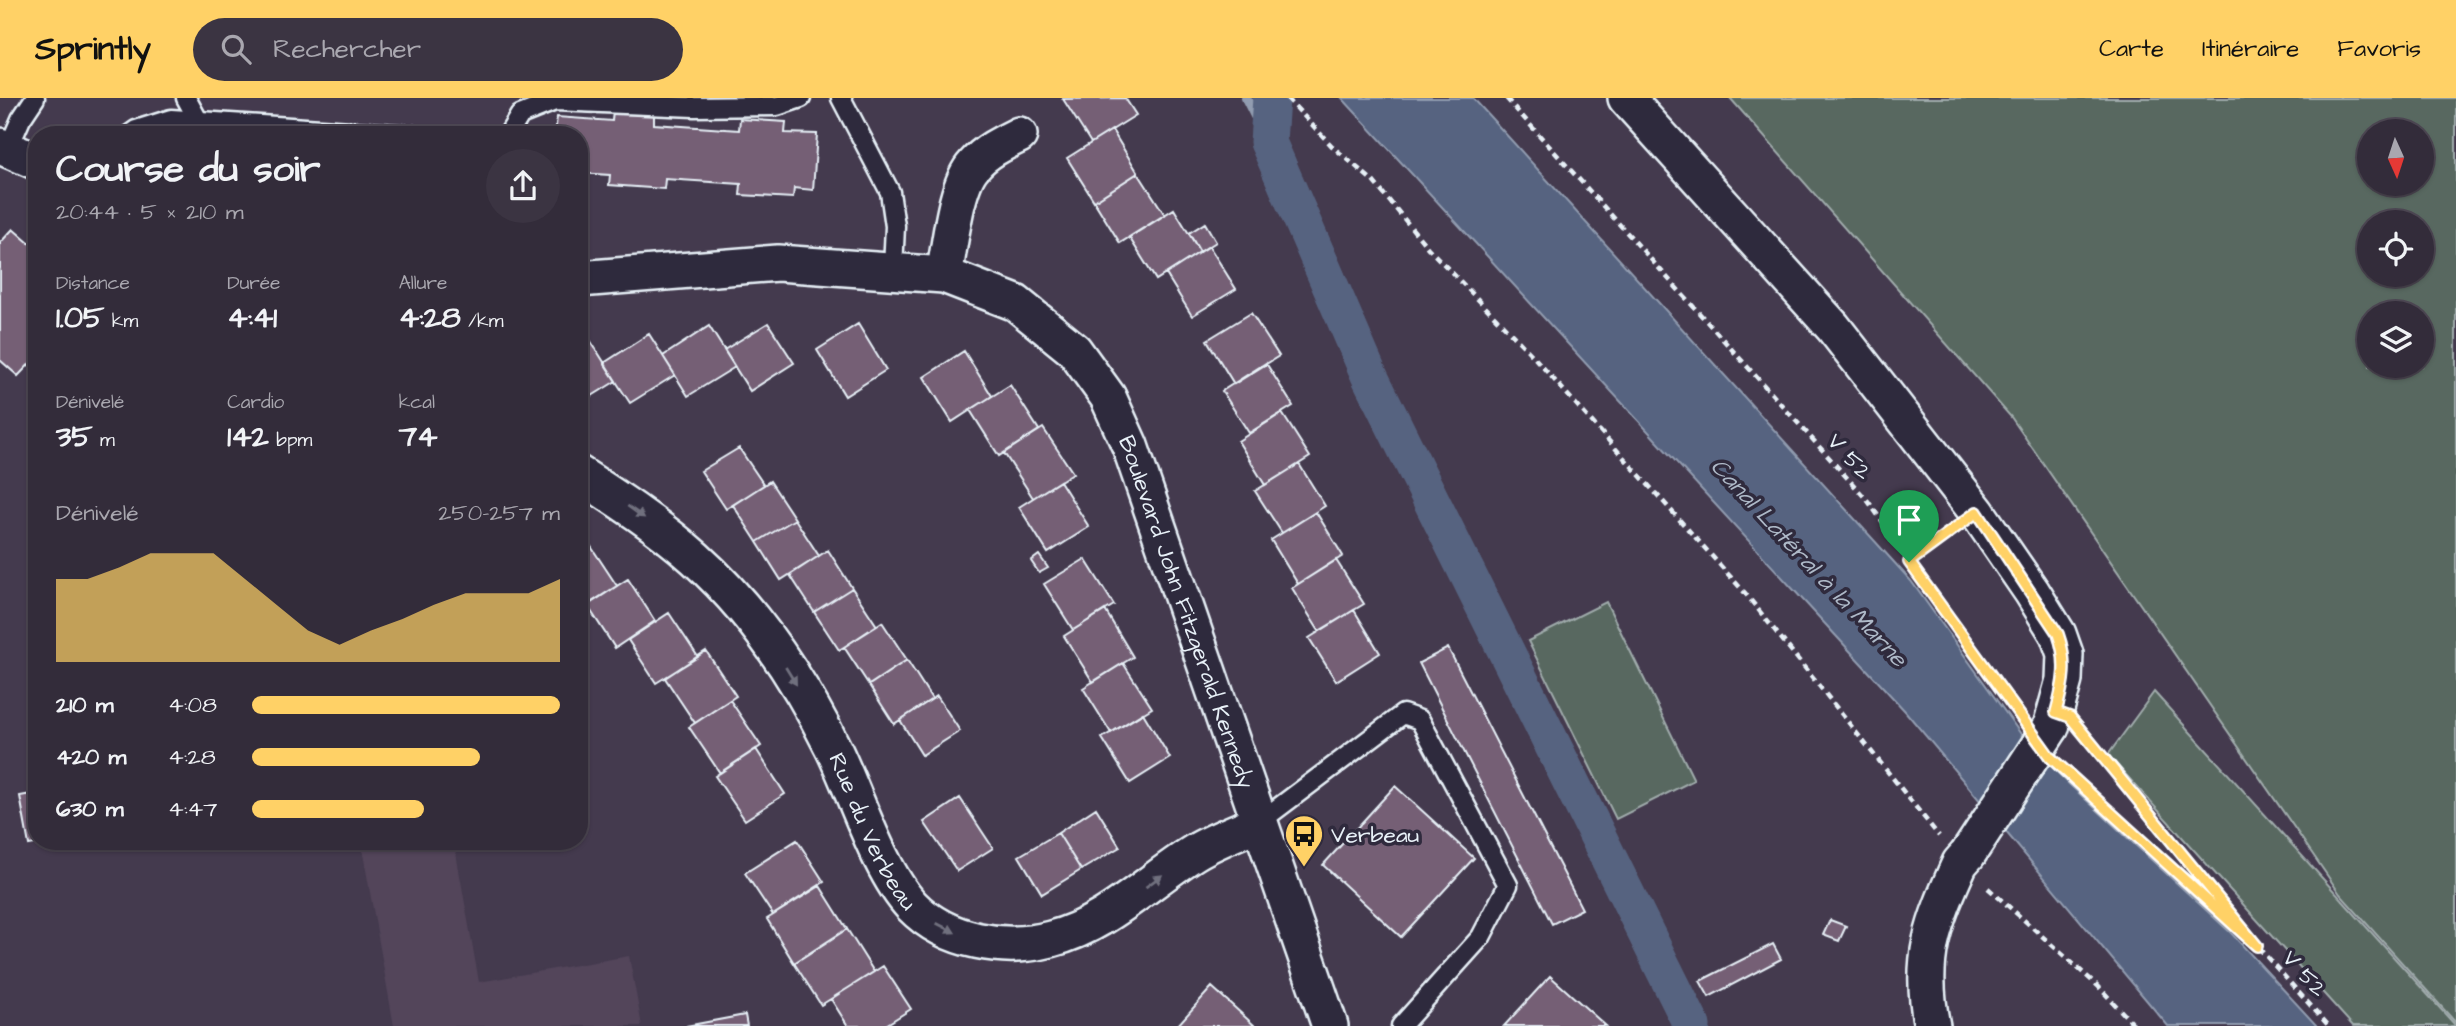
<!DOCTYPE html>
<html lang="fr">
<meta charset="utf-8">
<style>
body{margin:0;font-family:"Architects Daughter",sans-serif;background:#3b3442;color:#f1f3f6;height:100vh;display:flex;flex-direction:column;font-size:26px;white-space:nowrap}
*{box-sizing:border-box;margin:0}
p{font-size:23px;color:#a9a7af}
.icon{flex:none;width:38px;height:38px;fill:none;stroke:currentColor;stroke-width:2;stroke-linecap:round;stroke-linejoin:round}
.map{position:relative;flex:1;overflow:hidden}
.details{position:absolute;left:28px;top:28px;width:560px;height:724px;display:flex;flex-direction:column;background:#332c3a;border-radius:28px;box-shadow:0 2px 5px #0004,0 0 0 2px #4e4854}
.details>*{flex:none}
.needle{width:46px;rotate:177deg}
.buttons{position:absolute;left:2357px;top:21px;display:grid;gap:14px}
.buttons a{display:grid;place-items:center;width:77px;height:77px;border-radius:50%;background:#332c3a;box-shadow:0 2px 5px #0004,0 0 0 2px #4e4854;font-size:35px}
.pin{position:absolute;display:grid;place-items:center;width:60px;height:60px;color:#fff;margin:-72px -30px;border-radius:50% 50% 50% 0;rotate:-45deg;box-shadow:0 0 7px #0007}
.pin .icon{rotate:45deg}
.round{display:grid;place-items:center;flex:none;width:74px;height:74px;border-radius:37px;background:#3b3442}
.headline{display:flex;align-items:center;justify-content:space-between;height:119px;padding:0 28px}
h1{font-size:38px;font-weight:800;line-height:52px}
.figures{display:grid;grid-template-columns:repeat(3,1fr);gap:10px;height:119px;padding:7px 28px}
.figures div{display:grid;align-content:center}
.figures b{font-size:30px;font-weight:800}
.figures small{font-size:19px;font-weight:400}
.figures p{font-size:19px}
.chart{height:196px;padding:14px 28px}
.chart p{display:flex;justify-content:space-between}
.chart svg{width:100%;height:126px;margin-top:7px;fill:#ffd166;opacity:.7}
ul{padding:0 28px;list-style:none;font-size:23px}
li{display:grid;grid-template-columns:112px 84px 1fr;align-items:center;height:52px}
li i{height:18px;border-radius:9px;background:#ffd166}
header{display:flex;align-items:center;gap:42px;box-sizing:border-box;height:98px;padding:0 35px;background:#ffd166;color:#111}
header strong{font-size:33px}
nav{display:flex;gap:38px;margin-inline-start:auto;font-size:24px}
.search{width:490px;height:63px;background:#3b3442;display:flex;align-items:center;gap:18px;box-sizing:border-box;padding:0 24px;border-radius:38px;color:#a9a7af;font-size:26px}
.map>svg:first-child{display:block}
.built{fill:#52455a}
.green{fill:#586860;stroke:#a0acac;stroke-width:2;fill-rule:evenodd}
.water{fill:#576480;stroke:#919cb0;stroke-width:2}
.lines{fill:none;stroke-linecap:round;stroke-linejoin:round}
.stream{stroke:#919cb0;stroke-width:10}
.canal{stroke:#576480;stroke-width:37}
.building{fill:#745e75;stroke:#e8f1f8;stroke-width:2}
.service-casing{stroke:#e8f1f8;stroke-width:23}
.minor-casing{stroke:#e8f1f8;stroke-width:40}
.path{stroke:#e8f1f8;stroke-width:4.5;stroke-dasharray:7 5;stroke-linecap:butt}
.service{stroke:#2f2a3d;stroke-width:18}
.minor{stroke:#2f2a3d;stroke-width:35}
.minor-bridge-casing{stroke:#e8f1f8;stroke-width:40;stroke-linecap:butt}
.minor-bridge{stroke:#2f2a3d;stroke-width:35}
.oneway{fill:#70707e}
.route-casing{stroke:#fff;stroke-width:14}
.route{stroke:#ffd166;stroke-width:9}
.labels{text-anchor:middle;stroke-width:7;stroke-linejoin:round;paint-order:stroke}
.street-label{font-size:23px;fill:#e8f1f8;stroke:#2f2a3d}
.poi-label{font-size:23px;fill:#e8f1f8;stroke:#2f2a3d;text-anchor:start}
.water-label{font-size:24px;font-style:italic;fill:#aeb9c8;stroke:#2f2a3d}
</style>
<header>
<strong>Sprintly</strong>
<div class="search"><svg class="icon" aria-label="search" viewBox="0 0 24 24"><circle cx="10" cy="10" r="6"/><path d="M15 15l6 6"/></svg>Rechercher</div>
<nav><a>Carte</a><a>Itinéraire</a><a>Favoris</a></nav>
</header>
<div class="map">
<svg width="2456" height="928" viewBox="0 0 2456 928">
<rect width="100%" height="100%" fill="#443a4e"/>
<filter id="ink" filterUnits="userSpaceOnUse"><feTurbulence type="fractalNoise" baseFrequency=".0143" numOctaves="2"/><feDisplacementMap in="SourceGraphic" scale="14" xChannelSelector="R" yChannelSelector="G"/><feConvolveMatrix kernelMatrix="1 2 1 2 8 2 1 2 1" color-interpolation-filters="sRGB"/></filter>
<g filter="url(#ink)">
<path class="built" d="M361 744H454L479 884 629 858 642 928H394Z"/>
<path class="green" d="M1730 0H2456V925L2340 796 2011 319ZM2370 33H2422V86H2370ZM2370 124H2422V177H2370ZM2370 215H2422V268H2370Z
M1606 504 1694 682 1616 721 1528 543Z
M2154 594 2456 928H2353L2108 657Z"/>
<path class="water" d="M1342 0H1473L1911 483 2026 643 2069 686 2231 835 2317 928H2168L1905 613Z"/>
<g class="lines">
<path class="stream" d="M1246 0 1268 44"/>
<path class="canal" d="M1271 0 1268 44 1369 277 1692 928"/>
</g>
<path class="building" d="M1125 0 1136 17 1091 45 1063 1Z
M613 12 654 15V26L739 32 740 21 786 24 785 35 817 36 813 92 794 90 793 100 740 97 741 86 665 81 664 91 609 87 610 77 579 75V37H555L557 19 612 23Z
M1112 32 1138 75 1094 103 1067 60Z
M1138 75 1165 117 1120 145 1094 103Z
M1174 111 1200 154 1156 182 1129 139Z
M1205 125 1216 144 1200 154 1189 135Z
M13 131 37 152V258L18 278 0 262V145Z
M1209 148 1236 191 1192 218 1166 176Z
M1251 215 1279 258 1234 286 1207 242Z
M768 225 794 265 750 293 724 252Z
M858 226 886 272 845 298 817 252Z
M709 228 735 269 688 298 663 258Z
M649 236 675 277 630 305 604 265Z
M590 242 616 283 579 306V249Z
M964 253 992 298 952 324 924 279Z
M1266 265 1293 308 1249 335 1222 293Z
M1010 287 1039 332 999 358 970 312Z
M1282 315 1310 359 1265 387 1238 343Z
M1043 330 1073 375 1033 400 1004 355Z
M739 350 764 387 726 411 701 373Z
M1299 366 1325 408 1282 435 1255 393Z
M770 383 795 421 757 444 733 407Z
M1060 383 1089 429 1048 455 1019 409Z
M1316 414 1343 458 1298 486 1271 442Z
M795 421 819 458 781 482 757 444Z
M588 444 617 488 579 513V449Z
M828 452 852 490 814 514 790 477Z
M1039 457 1048 470 1039 475 1031 463Z
M1085 461 1114 507 1073 532 1044 486Z
M1336 462 1364 506 1319 533 1292 490Z
M628 481 655 523 615 550 587 507Z
M852 490 877 528 839 552 814 514Z
M1105 512 1133 559 1093 584 1064 538Z
M1354 512 1380 555 1336 583 1309 540Z
M669 515 698 559 656 585 628 542Z
M882 524 907 562 869 587 844 549Z
M1448 550 1582 811 1552 826 1419 565Z
M706 553 736 598 695 625 665 580Z
M907 562 932 601 894 626 869 587Z
M1123 565 1152 610 1111 635 1083 590Z
M937 598 960 633 922 657 900 622Z
M730 602 761 648 720 675 689 629Z
M1143 615 1170 660 1130 685 1102 640Z
M756 651 785 696 745 722 715 678Z
M1395 688 1474 760 1401 839 1323 767Z
M37 695V744H45L29 747 20 698Z
M960 700 993 750 957 773 924 724Z
M1096 710 1120 749 1081 772 1058 735Z
M1058 735 1081 772 1042 796 1019 758Z
M797 742 824 784 773 817 745 775Z
M820 788 847 831 794 865 767 821Z
M1830 822 1846 828 1839 843 1823 837Z
M847 831 874 874 821 907 794 865Z
M1773 846 1781 861 1709 899 1700 883Z
M883 868 911 911 884 928H848L831 901Z
M1550 878 1606 928H1504Z
M1212 889 1255 928H1177Z
M745 917 747 928H686Z"/>
<g class="lines">
<g class="service-casing">
<path id="service" d="M186 0 198 22
M841 0 890 94 895 128 893 171
M129 37 136 32 171 21 412 37
M508 37 520 17 555 3 694 9 777 8 801 0
M8 51 21 21 35 0
M1258 725 1403 616 1420 622 1508 787 1481 839 1401 928"/>
</g>
<g class="minor-casing">
<g id="minor">
<path d="M1626 0 1833 229 1977 414 2032 494 2058 536 2065 556 2064 582 2051 629"/>
<path d="M0 48 37 64"/>
<path d="M944 177C950 149 955 87 974 67 986 53 1003 45 1019 37"/>
<path id="s1" d="M579 181 778 165 944 177 1016 205 1074 252 1108 299 1130 348 1330 928"/>
<path id="s2" d="M579 376C619 402 659 428 695 460 753 512 800 583 834 652 856 697 879 773 912 808 947 844 1005 853 1051 841 1107 827 1148 783 1195 754 1215 742 1237 734 1258 725"/>
<path d="M1932 928C1918 861 1933 825 1960 765L1968 756"/>
</g>
</g>
<path class="path" d="M1287 0 1333 49 1373 83 1428 150 1532 257 1745 495 1939 738
M1506 0 1868 403 2017 617
M1909 464 1948 435
M2085 637 2245 833
M2064 671 2257 848 2329 928
M1988 790 2098 888 2135 928"/>
<use href="#service" class="service"/>
<use href="#minor" class="minor"/>
<g class="minor-bridge-casing">
<path id="minor-bridge" d="M1968 756 2051 629"/>
</g>
<use href="#minor-bridge" class="minor-bridge"/>
</g>
<defs><path id="oneway-solid" d="M-6-.8H1V-3.2L6.5 0L1 3.2V.8H-6Z" transform="scale(1.75)"/></defs>
<g class="oneway">
<use href="#oneway-solid" transform="translate(636 414) rotate(35)"/>
<use href="#oneway-solid" transform="translate(791 578) rotate(58)"/>
<use href="#oneway-solid" transform="translate(1154 783) rotate(-36)"/>
<use href="#oneway-solid" transform="translate(946 830) rotate(27)"/>
</g>
</g>
<g class="lines" filter="url(#ink)">
<g class="route-casing">
<path id="route" d="M1977 414 2058 536C2068 564 2064 585 2056 614L2070 619 2257 848 2050 659 1909 464Z"/>
</g>
<use href="#route" class="route"/>
</g>
<defs>
<g id="bus-pin" transform="scale(2.0125)"><path d="M0 17L-7.5 6A9.5 9.5 0 1 1 7.5 6Z" fill="#ffd166" stroke="#2f2a3d"/><path d="M-5-6H5V4H4V6H2V4H-2V6H-4V4H-5ZM-3.5-4V0h7V-4ZM-3.5 1.2v1.5H-2V1.2ZM2 1.2v1.5H3.5V1.2Z" fill="#111"/></g>
</defs>
<g fill-rule="evenodd">
<use href="#bus-pin" x="1304" y="736"/>
</g>
<g class="labels">
<g class="street-label">
<text transform="translate(1850 358) rotate(48)" y="8">V 52</text>
<text dy="8" stroke="none"><textPath href="#s1" startOffset="805">Boulevard John Fitzgerald Kennedy</textPath></text>
<text dy="8" stroke="none"><textPath href="#s2" startOffset="472">Rue du Verbeau</textPath></text>
<text transform="translate(2305 875) rotate(48)" y="8">V 52</text>
</g>
<g class="poi-label">
<text x="1331" y="744">Verbeau</text>
</g>
<g class="water-label">
<text transform="translate(1809 464) rotate(47)" y="8">Canal Latéral à la Marne</text>
</g>
</g>
</svg>
<div class="buttons">
<a><svg class="needle" viewBox="-14 -14 28 28"><path d="M0-13l5 13h-10z" fill="#e53935"/><path d="M0 13l5-13h-10z" fill="#a9a7af"/></svg></a>
<a><svg class="icon" aria-label="locate" viewBox="0 0 24 24"><circle cx="12" cy="12" r="6"/><path d="M12 2v4M12 18v4M2 12h4M18 12h4"/></svg></a>
<a><svg class="icon" aria-label="layers" viewBox="0 0 24 24"><path d="M12 4l9 5-9 5-9-5zM3 14l9 5 9-5"/></svg></a>
</div>
<div class="pin" style="left:1909px;top:464px;background:#1e9e55"><svg class="icon" aria-label="arrive" viewBox="0 0 24 24"><path d="M6 21V4h12l-3 4 3 4H6"/></svg></div>
<section class="details">
<div class="headline"><div><h1>Course du soir</h1><p>20:44 · 5 × 210 m</p></div><a class="round"><svg class="icon" aria-label="share" viewBox="0 0 24 24"><path d="M12 15V3M7 8l5-5 5 5M5 13v7h14v-7"/></svg></a></div>
<div class="figures">
<div><p>Distance</p><b>1.05<small> km</small></b></div>
<div><p>Durée</p><b>4:41</b></div>
<div><p>Allure</p><b>4:28<small> /km</small></b></div>
</div>
<div class="figures">
<div><p>Dénivelé</p><b>35<small> m</small></b></div>
<div><p>Cardio</p><b>142<small> bpm</small></b></div>
<div><p>kcal</p><b>74</b></div>
</div>
<div class="chart"><p><span>Dénivelé</span>250–257 m</p>
<svg viewBox="0 0 160 44" preserveAspectRatio="none"><path d="M0 44V15L10 15L20 11L30 6L40 6L50 6L60 15L70 24L80 33L90 38L100 33L110 29L120 24L130 20L140 20L150 20L160 15V44z"/></svg>
</div>
<ul>
<li><b>210 m</b>4:08<i style="width:100%"></i></li>
<li><b>420 m</b>4:28<i style="width:74%"></i></li>
<li><b>630 m</b>4:47<i style="width:56%"></i></li>
</ul>
</section>
</div>
